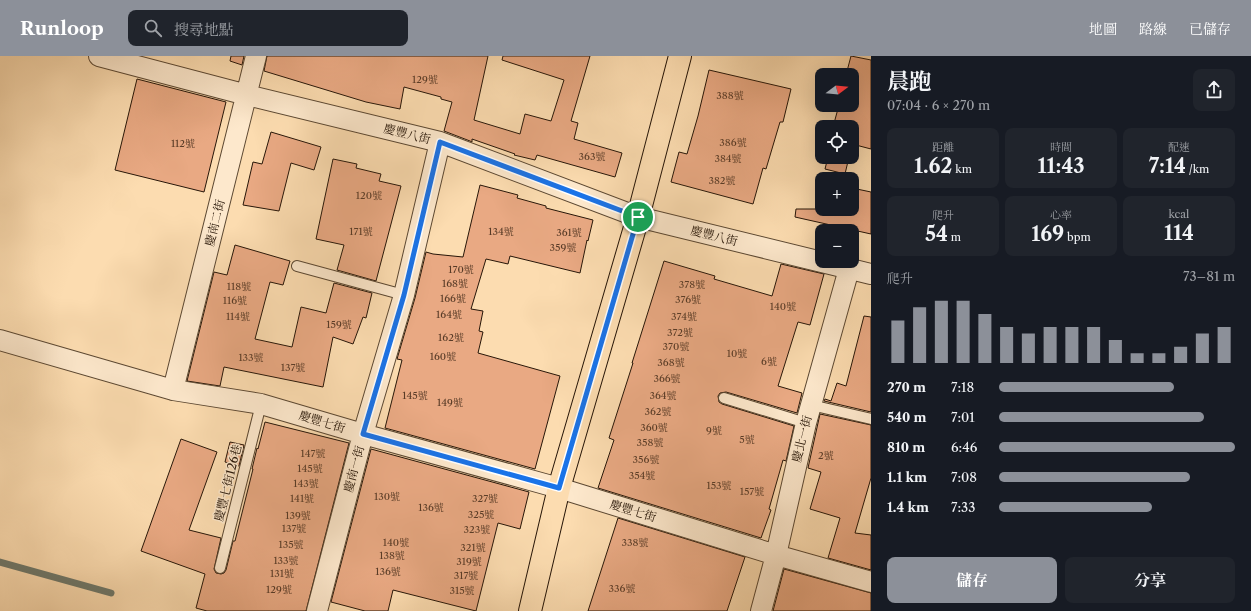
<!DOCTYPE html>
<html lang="zh-TW">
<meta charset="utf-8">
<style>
body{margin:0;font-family:"Libre Caslon Text","Noto Serif TC",serif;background:#20242c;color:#f1f3f6;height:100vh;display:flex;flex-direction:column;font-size:15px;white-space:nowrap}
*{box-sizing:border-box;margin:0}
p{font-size:13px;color:#9ea1a6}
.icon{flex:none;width:22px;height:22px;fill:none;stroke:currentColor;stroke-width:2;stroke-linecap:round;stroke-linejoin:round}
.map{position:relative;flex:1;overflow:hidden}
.details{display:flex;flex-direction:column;background:#171b24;width:380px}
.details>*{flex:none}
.needle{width:26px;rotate:74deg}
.controls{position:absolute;left:815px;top:12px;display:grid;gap:8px}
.controls a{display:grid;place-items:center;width:44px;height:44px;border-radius:8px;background:#171b24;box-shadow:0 4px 16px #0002;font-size:20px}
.pin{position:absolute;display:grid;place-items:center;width:34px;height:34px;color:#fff;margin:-17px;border:2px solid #fff;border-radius:50%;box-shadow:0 1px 4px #0007}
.round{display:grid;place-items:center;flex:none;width:42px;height:42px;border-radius:8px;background:#20242c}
.head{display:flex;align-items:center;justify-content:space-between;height:68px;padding:0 16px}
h1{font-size:22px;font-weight:700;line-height:30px}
.figures{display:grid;grid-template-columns:repeat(3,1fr);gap:6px;height:68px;padding:4px 16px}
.figures div{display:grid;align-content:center;border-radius:8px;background:#20242c;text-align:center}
.figures b{font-size:20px;font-weight:700}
.figures small{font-size:11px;font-weight:400}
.figures p{font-size:11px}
.chart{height:112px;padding:8px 16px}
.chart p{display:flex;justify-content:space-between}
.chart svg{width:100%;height:72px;margin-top:4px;stroke:#8c9099;stroke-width:6}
.cta{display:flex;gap:8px;margin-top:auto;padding:8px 16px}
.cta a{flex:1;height:46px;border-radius:8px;background:#8c9099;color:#fff;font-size:16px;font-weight:700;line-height:46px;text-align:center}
.cta a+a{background:#20242c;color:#f1f3f6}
ul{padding:0 16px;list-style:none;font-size:13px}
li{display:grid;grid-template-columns:64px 48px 1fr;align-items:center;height:30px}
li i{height:10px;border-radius:5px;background:#8c9099}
header{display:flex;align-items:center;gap:24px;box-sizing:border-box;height:56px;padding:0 20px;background:#8c9099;color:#fff}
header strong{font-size:19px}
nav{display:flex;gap:22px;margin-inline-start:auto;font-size:14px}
.search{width:280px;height:36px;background:#20242c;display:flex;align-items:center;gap:10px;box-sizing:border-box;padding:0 14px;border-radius:8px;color:#9ea1a6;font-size:15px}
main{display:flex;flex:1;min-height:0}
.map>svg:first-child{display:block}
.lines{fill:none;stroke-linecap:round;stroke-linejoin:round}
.stream{stroke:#6f796c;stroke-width:7}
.building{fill:#e9a983;stroke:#271608}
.lane-casing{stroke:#5c4832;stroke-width:12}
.street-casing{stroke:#5c4832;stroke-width:22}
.primary-casing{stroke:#271608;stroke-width:24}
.lane{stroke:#fde8cc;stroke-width:10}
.street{stroke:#fde8cc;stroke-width:20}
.primary{stroke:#fcdcb0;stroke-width:22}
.route-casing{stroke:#fff;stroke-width:8}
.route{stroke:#1a73e8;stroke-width:5}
.labels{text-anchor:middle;stroke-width:3;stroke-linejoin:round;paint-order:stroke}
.number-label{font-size:10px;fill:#583b27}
.street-label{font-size:12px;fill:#271608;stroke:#fde8cc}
</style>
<header>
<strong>Runloop</strong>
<div class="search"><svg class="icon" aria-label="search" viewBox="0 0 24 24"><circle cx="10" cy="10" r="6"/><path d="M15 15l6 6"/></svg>搜尋地點</div>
<nav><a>地圖</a><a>路線</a><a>已儲存</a></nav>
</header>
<main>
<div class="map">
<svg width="871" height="555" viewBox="0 0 871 555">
<rect width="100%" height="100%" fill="#fcdcb0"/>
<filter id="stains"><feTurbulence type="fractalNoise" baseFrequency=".005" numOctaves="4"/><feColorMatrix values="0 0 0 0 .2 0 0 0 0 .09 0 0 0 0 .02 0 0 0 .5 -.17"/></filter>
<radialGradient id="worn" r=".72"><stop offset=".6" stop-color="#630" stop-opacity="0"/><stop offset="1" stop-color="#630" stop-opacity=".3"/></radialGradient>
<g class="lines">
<path class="stream" d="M0 506 111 537"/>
</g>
<path class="building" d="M231 0H244L242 9 230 5Z
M267 0H488L474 64 520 78 525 58 551 65 564 24 502 4 503 0H590L571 65 578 67 574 83 622 97 615 121 537 99 535 104 514 99 515 98 472 83V86L470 85 444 75 452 46 441 43V41L404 31 400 53 366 46 264 15Z
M851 0 871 4V93L852 88V89V71H833L839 49H852V19H846Z
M709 14 791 33 783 66H780L766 113 763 112 753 148 671 126 679 96 687 98 698 60Z
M137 23 226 46 204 136 115 114Z
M271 76 321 91 314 114 291 107 279 155 243 149 253 106 262 108Z
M828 101H849L845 118 825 113Z
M333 103 357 108 356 112 381 118 379 125 401 130 376 225 337 214 344 189 316 183Z
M480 129 518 139 517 142 546 150V152L593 164 588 185 587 184 580 217 510 200 508 208 486 203 471 253 483 255 479 275 483 276 478 297 560 320 535 413 385 372 402 304 397 303 415 242 426 196 433 198 463 201Z
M852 132 871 136V178L795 161 796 153H852Z
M235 189 290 205 283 229 270 226 255 283 292 291 301 251 326 257 334 227 372 237 366 262 363 261 353 288 333 281 323 331 224 311 220 330 187 325 214 216 227 219Z
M664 205 715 220 714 223 772 240 781 208 824 218 810 269 798 266 778 330 802 337 797 357 726 336 720 337 718 340 719 346 722 348 794 370 786 405 783 404 769 453 771 454 761 482 598 432 614 384 609 382 633 307H632Z
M864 260 871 261V356L824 345 825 343 831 345 837 327 846 330Z
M820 358 871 369V422L855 477 871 479V514L828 502 840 462 810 453 821 416 808 412Z
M265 366 349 387 306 555H207L196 552 205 518 141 495 181 383 217 396 189 474 221 482 214 513 216 517 221 518 224 517 226 514 233 485H235L253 413H252L257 392 258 393Z
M230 386 244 389 239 410 225 406Z
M371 393 529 436 520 473 498 467 476 555 393 534 388 555H365L331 546Z
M618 462 745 501 727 555H588Z
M784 513 871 537V555H773Z"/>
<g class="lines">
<g class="lane-casing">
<path id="lane" d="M297 210 404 239
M724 342 806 367
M811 349 871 363
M220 512 261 348"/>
</g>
<g class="street-casing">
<path id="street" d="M99 0 247 39 440 86 638 161 871 218
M0 284 173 334 261 348 363 378 559 432 776 499 871 526
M173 334 256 0
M317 555 363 378 404 239 440 86
M761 555 776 499 806 367 849 213"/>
</g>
<g class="primary-casing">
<path id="primary" d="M530 555 559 432 638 161 680 0"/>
</g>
<use href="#lane" class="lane"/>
<use href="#street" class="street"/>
<use href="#primary" class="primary"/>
</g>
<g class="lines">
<g class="route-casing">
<path id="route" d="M440 86 638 161 559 432 363 378 404 239Z"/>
</g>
<use href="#route" class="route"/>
</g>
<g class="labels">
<g class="number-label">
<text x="425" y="27">129號</text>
<text x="730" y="43">388號</text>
<text x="733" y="90">386號</text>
<text x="183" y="91">112號</text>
<text x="592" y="104">363號</text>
<text x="728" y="106">384號</text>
<text x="722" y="128">382號</text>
<text x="369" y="143">120號</text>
<text x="361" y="179">171號</text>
<text x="501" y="179">134號</text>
<text x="569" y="180">361號</text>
<text x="563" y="195">359號</text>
<text x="461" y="217">170號</text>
<text x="455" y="231">168號</text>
<text x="692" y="232">378號</text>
<text x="239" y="234">118號</text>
<text x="453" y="246">166號</text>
<text x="688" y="247">376號</text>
<text x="235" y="248">116號</text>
<text x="783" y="254">140號</text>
<text x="449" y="262">164號</text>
<text x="238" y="264">114號</text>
<text x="684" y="264">374號</text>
<text x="339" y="272">159號</text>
<text x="680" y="280">372號</text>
<text x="451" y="285">162號</text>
<text x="676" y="294">370號</text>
<text x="737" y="301">10號</text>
<text x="443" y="304">160號</text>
<text x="251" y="305">133號</text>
<text x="769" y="309">6號</text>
<text x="671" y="310">368號</text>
<text x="293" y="315">137號</text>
<text x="667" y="326">366號</text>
<text x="415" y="343">145號</text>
<text x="663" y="343">364號</text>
<text x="450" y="350">149號</text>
<text x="658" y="359">362號</text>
<text x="654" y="375">360號</text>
<text x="714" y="378">9號</text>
<text x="747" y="387">5號</text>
<text x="650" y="390">358號</text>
<text x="313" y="401">147號</text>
<text x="826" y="403">2號</text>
<text x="646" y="407">356號</text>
<text x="310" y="416">145號</text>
<text x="642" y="423">354號</text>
<text x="306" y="431">143號</text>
<text x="719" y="433">153號</text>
<text x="752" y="439">157號</text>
<text x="387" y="444">130號</text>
<text x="302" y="446">141號</text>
<text x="485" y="446">327號</text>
<text x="431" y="455">136號</text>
<text x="481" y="462">325號</text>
<text x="298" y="463">139號</text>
<text x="294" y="476">137號</text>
<text x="477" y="477">323號</text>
<text x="396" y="490">140號</text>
<text x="635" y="490">338號</text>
<text x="291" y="492">135號</text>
<text x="473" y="495">321號</text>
<text x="392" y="503">138號</text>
<text x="286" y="508">133號</text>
<text x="469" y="509">319號</text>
<text x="388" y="519">136號</text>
<text x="282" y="521">131號</text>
<text x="466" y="523">317號</text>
<text x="622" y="536">336號</text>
<text x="279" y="537">129號</text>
<text x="462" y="538">315號</text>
</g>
<g class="street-label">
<text transform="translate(407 78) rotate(14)" y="4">慶豐八街</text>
<text transform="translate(215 167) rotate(-76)" y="4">慶南二街</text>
<text transform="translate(714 180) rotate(14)" y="4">慶豐八街</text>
<text transform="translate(322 366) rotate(17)" y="4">慶豐七街</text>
<text transform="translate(802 383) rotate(-76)" y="4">慶北一街</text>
<text transform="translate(354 413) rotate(-75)" y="4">慶南一街</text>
<text transform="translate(228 427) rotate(-76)" y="4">慶豐七街126巷</text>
<text transform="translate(633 455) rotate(17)" y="4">慶豐七街</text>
</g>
</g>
<rect width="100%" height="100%" filter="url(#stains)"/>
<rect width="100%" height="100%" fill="url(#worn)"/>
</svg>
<div class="controls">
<a><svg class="needle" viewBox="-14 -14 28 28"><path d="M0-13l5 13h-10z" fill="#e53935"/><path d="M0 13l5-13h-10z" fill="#9ea1a6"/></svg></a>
<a><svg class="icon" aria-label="locate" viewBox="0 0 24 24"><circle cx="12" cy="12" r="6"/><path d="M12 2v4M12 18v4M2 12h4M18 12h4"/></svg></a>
<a>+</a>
<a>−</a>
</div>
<div class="pin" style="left:638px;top:161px;background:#1e9e55"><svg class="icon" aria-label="arrive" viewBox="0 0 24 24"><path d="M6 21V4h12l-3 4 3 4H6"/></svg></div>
</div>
<section class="details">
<div class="head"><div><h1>晨跑</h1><p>07:04 · 6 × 270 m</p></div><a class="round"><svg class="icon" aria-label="share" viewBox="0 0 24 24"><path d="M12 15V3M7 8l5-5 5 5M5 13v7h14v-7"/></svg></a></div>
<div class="figures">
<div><p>距離</p><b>1.62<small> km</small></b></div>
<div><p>時間</p><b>11:43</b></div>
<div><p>配速</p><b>7:14<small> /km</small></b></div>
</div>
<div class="figures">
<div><p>爬升</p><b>54<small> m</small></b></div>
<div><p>心率</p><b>169<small> bpm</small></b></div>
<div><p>kcal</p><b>114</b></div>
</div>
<div class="chart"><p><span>爬升</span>73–81 m</p>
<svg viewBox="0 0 160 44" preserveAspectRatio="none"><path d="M5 44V18M15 44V10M25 44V6M35 44V6M45 44V14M55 44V22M65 44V26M75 44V22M85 44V22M95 44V22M105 44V30M115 44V38M125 44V38M135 44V34M145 44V26M155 44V22"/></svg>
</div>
<ul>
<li><b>270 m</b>7:18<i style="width:74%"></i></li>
<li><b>540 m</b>7:01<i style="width:87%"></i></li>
<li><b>810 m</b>6:46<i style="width:100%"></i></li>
<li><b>1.1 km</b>7:08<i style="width:81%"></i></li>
<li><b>1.4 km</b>7:33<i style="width:65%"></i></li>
</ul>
<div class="cta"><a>儲存</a><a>分享</a></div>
</section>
</main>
